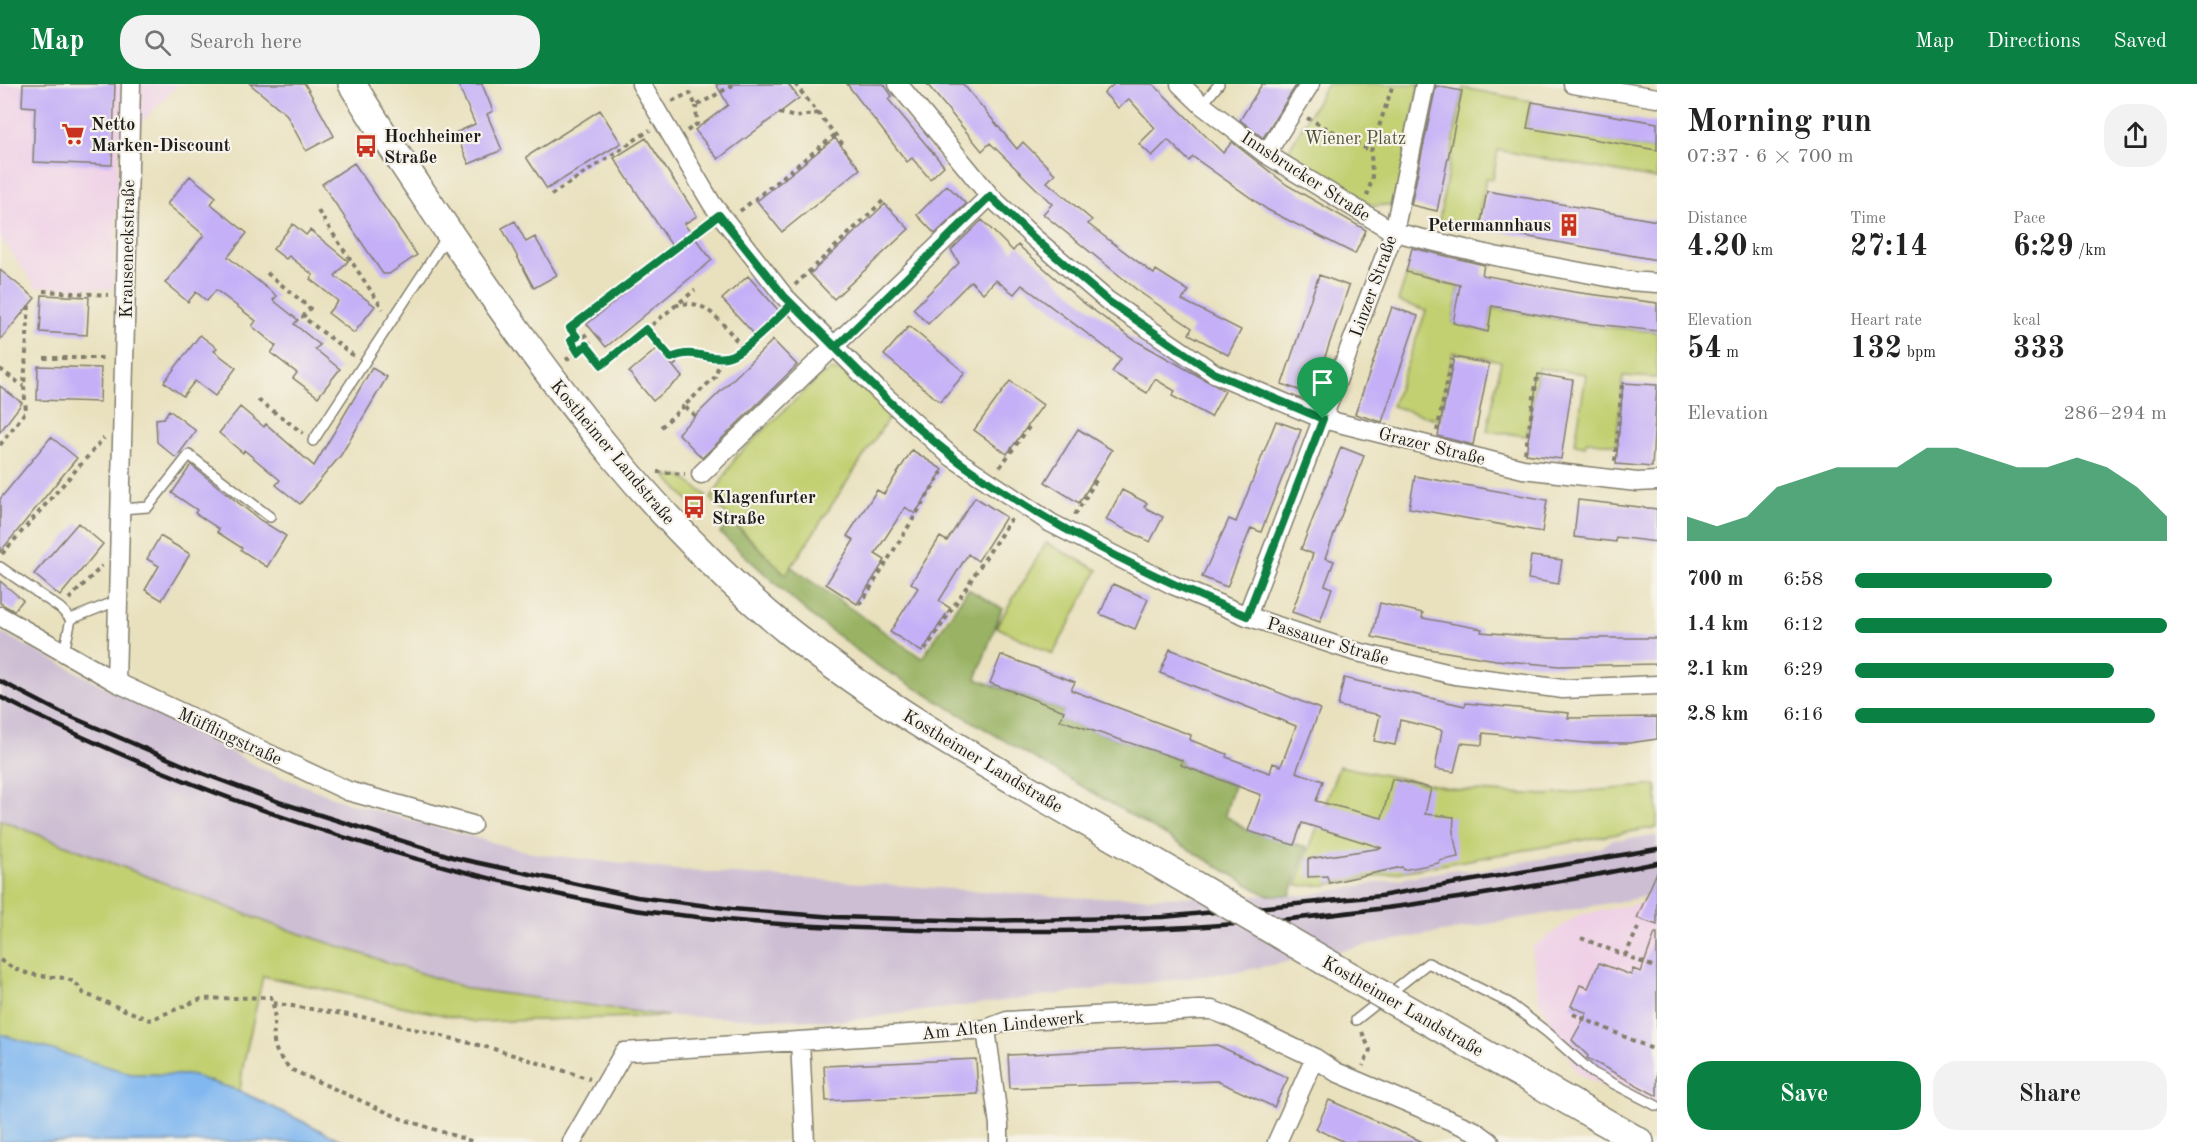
<!DOCTYPE html>
<meta charset="utf-8">
<style>
body{margin:0;font-family:"Old Standard TT",serif;background:#f2f2f2;color:#222;height:100vh;display:flex;flex-direction:column;font-size:22px;white-space:nowrap}
*{box-sizing:border-box;margin:0}
p{font-size:20px;color:#767676}
.icon{flex:none;width:33px;height:33px;fill:none;stroke:currentColor;stroke-width:2;stroke-linecap:round;stroke-linejoin:round}
.map{position:relative;flex:1;overflow:hidden}
.panel{display:flex;flex-direction:column;background:#fff;width:540px}
.panel>*{flex:none}
.pin{position:absolute;display:grid;place-items:center;width:51px;height:51px;color:#fff;margin:-62px -26px;border-radius:50% 50% 50% 0;rotate:-45deg;box-shadow:0 0 6px #0007}
.pin .icon{rotate:45deg}
.round{display:grid;place-items:center;flex:none;width:63px;height:63px;border-radius:24px;background:#f2f2f2}
.overview{display:flex;align-items:center;justify-content:space-between;height:102px;padding:0 30px}
h1{font-size:33px;font-weight:700;line-height:45px}
.figures{display:grid;grid-template-columns:repeat(3,1fr);gap:9px;height:102px;padding:6px 30px}
.figures div{display:grid;align-content:center}
.figures b{font-size:30px;font-weight:700}
.figures small{font-size:16px;font-weight:400}
.figures p{font-size:16px}
.chart{height:168px;padding:12px 30px}
.chart p{display:flex;justify-content:space-between}
.chart svg{width:100%;height:108px;margin-top:6px;fill:#0b8043;opacity:.7}
.cta{display:flex;gap:12px;margin-top:auto;padding:12px 30px}
.cta a{flex:1;height:69px;border-radius:24px;background:#0b8043;color:#fff;font-size:24px;font-weight:700;line-height:69px;text-align:center}
.cta a+a{background:#f2f2f2;color:#222}
ul{padding:0 30px;list-style:none;font-size:20px}
li{display:grid;grid-template-columns:96px 72px 1fr;align-items:center;height:45px}
li i{height:15px;border-radius:8px;background:#0b8043}
header{display:flex;align-items:center;gap:36px;box-sizing:border-box;height:84px;padding:0 30px;background:#0b8043;color:#fff}
header strong{font-size:28px}
nav{display:flex;gap:33px;margin-inline-start:auto;font-size:21px}
.search{width:420px;height:54px;background:#f2f2f2;display:flex;align-items:center;gap:15px;box-sizing:border-box;padding:0 21px;border-radius:24px;color:#767676;font-size:22px}
main{display:flex;flex:1;min-height:0}
.map>svg:first-child{display:block}
.built{fill:#efd0e7}
.industrial{fill:#cdbed3}
.green{fill:#c2d072;stroke:#6f7647;stroke-width:1.5}
.forest{fill:#99b264;stroke:#5a6740;stroke-width:1.5}
.water{fill:#81b8f0;stroke:#4e6a86;stroke-width:1.5}
.building{fill:#c5b0f7}
.lines{fill:none;stroke-linecap:round;stroke-linejoin:round}
.lane-casing{stroke:#827e6d;stroke-width:12}
.street-casing{stroke:#827e6d;stroke-width:21}
.primary-casing{stroke:#827e6d;stroke-width:30}
.path{stroke:#827e6d;stroke-width:4;stroke-dasharray:4.5 4.5;stroke-linecap:butt}
.lane{stroke:#fff;stroke-width:9}
.street{stroke:#fff;stroke-width:18}
.primary{stroke:#fff;stroke-width:27}
.rail{stroke:#1c1c1c;stroke-width:4.5}
.primary-bridge-casing{stroke:#827e6d;stroke-width:30;stroke-linecap:butt}
.primary-bridge{stroke:#fff;stroke-width:27}
.route-casing{stroke:#fff;stroke-width:12}
.route{stroke:#0b8043;stroke-width:8}
.labels{text-anchor:middle;stroke-width:4.5;stroke-linejoin:round;paint-order:stroke}
.poi-label{font-size:18px;font-weight:bold;fill:#1c1c1c;stroke:#f7f3e8;text-anchor:start}
.park-label{font-size:18px;fill:#4e5236;stroke:#f7f3e8}
.street-label{font-size:18px;fill:#1c1c1c;stroke:#f7f3e8}
</style>
<header>
<strong>Map</strong>
<div class="search"><svg class="icon" aria-label="search" viewBox="0 0 24 24"><circle cx="10" cy="10" r="6"/><path d="M15 15l6 6"/></svg>Search here</div>
<nav><a>Map</a><a>Directions</a><a>Saved</a></nav>
</header>
<main>
<div class="map">
<svg width="1657" height="1058" viewBox="0 0 1657 1058">
<rect width="100%" height="100%" fill="#f7f3e8"/>
<filter id="ink" filterUnits="userSpaceOnUse"><feTurbulence type="fractalNoise" baseFrequency=".0167" numOctaves="2"/><feDisplacementMap in="SourceGraphic" scale="12" xChannelSelector="R" yChannelSelector="G"/><feConvolveMatrix kernelMatrix="1 2 1 2 8 2 1 2 1" color-interpolation-filters="sRGB"/></filter>
<filter id="wash" filterUnits="userSpaceOnUse"><feTurbulence type="fractalNoise" baseFrequency=".008" numOctaves="4" result="noise"/><feDisplacementMap in="SourceGraphic" scale="24" xChannelSelector="R" yChannelSelector="G"/><feGaussianBlur stdDeviation="1.35" result="paint"/><feColorMatrix in="noise" values="0 0 0 0 0 0 0 0 0 0 0 0 0 0 0 0 0 1.4 0 .05"/><feComposite in="paint" operator="in"/></filter>
<g filter="url(#wash)">
<rect width="100%" height="100%" fill="#e9e1be"/>
<path class="built" d="M0 0H179L119 62 113 205 36 203 0 153Z
M1657 816V1031L1577 989 1539 917 1532 863 1579 831Z"/>
<path class="industrial" d="M0 548 265 686 345 718 532 769 676 786 1083 814 1308 811 1456 785 1473 787 1600 764 1612 756 1657 752V809L1633 815 1367 861 1243 887 842 937 668 932 475 938 0 820Z"/>
<path class="green" d="M1327 0H1419L1396 120 1374 122 1282 77Z
M1463 4 1531 17 1527 43 1657 66V95L1498 66 1493 95 1486 94 1477 144 1439 137Z
M1407 190 1459 203 1453 239 1488 248 1492 224 1595 242 1657 248V294L1623 292 1616 361 1587 357 1585 362 1575 360 1586 290 1538 284 1527 352 1487 347 1501 277 1453 268 1439 336 1392 322 1426 227 1398 217Z
M831 286 855 291 892 329 786 491 711 415 736 373 819 293Z
M681 392 706 411 701 430 666 393Z
M1046 459 1098 486 1053 570 996 543Z
M1339 682 1459 706 1545 711 1657 701V743L1326 801 1296 802Z
M0 736 274 841 469 905 668 932 475 938 263 892 243 982 240 1007 190 991 132 990 0 952Z"/>
<path class="forest" d="M731 437 786 491 791 483 922 574 968 505 1002 524 976 595 1064 627 1061 636 1182 676 1181 681 1234 701 1225 731 1248 747 1307 763 1290 811H1266L875 580 808 529 720 449Z"/>
<path class="water" d="M0 950 132 990 190 991 240 1007 345 1058H0Z"/>
<g id="blocks">
<path class="building" d="M23 0H115L112 81 33 78 35 23 22 22Z
M250 0H305L334 52 306 67 286 30Z
M458 0H482L493 27 487 30 502 66 469 80 455 49 475 40Z
M716 0H788L799 14 718 75 695 46 728 21Z
M847 0H884L892 12 888 15 944 82 930 95 912 74 907 78Z
M927 0H963L1017 65 1023 58 1055 90 1047 98 1092 136 1088 140 1154 190 1156 186 1189 207 1182 216 1241 246 1228 271 1189 250 1192 244 1141 209 1043 130 1052 120 990 59 982 67Z
M1114 0H1153L1223 69 1232 58 1287 101 1366 146 1355 170 1268 126 1193 73 1189 77 1168 56 1152 72 1139 60 1155 44 1129 15 1118 24 1104 9Z
M1262 0H1297L1263 54 1240 36Z
M1436 2 1462 7 1437 127 1411 121Z
M1532 18 1657 39V66L1527 44Z
M600 26 621 59 547 105 526 73Z
M646 54 697 132 684 140 712 176 606 263 587 240 676 168 614 74Z
M835 54 860 85 782 148 757 117Z
M354 79 417 171 389 190H383L322 100Z
M190 92 216 113 211 120 247 149 228 173 277 212 273 216 298 236 294 240 320 261 315 265 340 285 318 313 293 294 297 289 271 269 276 262 252 242 256 237 216 206 207 217 196 208 188 218 165 199 204 151 167 120Z
M947 101 966 120 935 150 917 131Z
M1487 107 1657 137V176L1480 144Z
M885 120 909 145 834 215 810 190Z
M982 136 1013 167 1018 161 1081 217 1133 255 1225 307 1211 333 1172 312 1175 307 1155 295 1147 309 1112 288 1121 275 1022 201 1014 210 996 196 983 209 971 197 928 240 913 225 959 179 951 166Z
M515 137 526 158 535 153 557 191 534 204 502 144Z
M293 140 306 151 310 146 348 177 335 192 375 222 354 249 328 229 338 217 310 195 313 191 289 172 286 175 273 165Z
M1412 164 1484 181 1482 191 1574 208 1657 219V247L1578 238 1492 222 1488 248 1453 239 1460 201 1406 188Z
M0 186 35 214 0 256Z
M1319 191 1349 202 1312 311 1282 300Z
M748 192 779 227 754 250 722 215Z
M42 211 89 213 87 251 40 248Z
M1392 223 1418 232 1382 338 1355 330Z
M909 242 965 289 940 318 884 271Z
M200 251 217 264 214 267 236 284 215 312 195 297 183 312 164 298Z
M773 256 797 281 702 374 678 349Z
M658 264 682 293 653 317 629 288Z
M1454 273 1489 280 1473 361 1438 352Z
M38 282 101 284 100 318 37 316Z
M372 284 387 293 341 371 300 420 276 401 280 396 244 366 243 369 219 349 240 323 264 343 266 340 314 382Z
M1538 290 1573 296 1561 375 1526 370Z
M1010 297 1043 321 1007 370 974 346Z
M1623 299 1657 301 1652 383 1616 380Z
M0 302 22 319 0 348Z
M169 326 196 347 176 374 157 358 156 335 164 334Z
M1276 337 1301 346 1261 448 1251 444 1227 503 1202 493 1229 435 1236 438Z
M1078 345 1112 366 1079 419 1045 398Z
M51 353 77 374 0 468V415Z
M1341 363 1364 372 1325 474 1334 477 1325 501 1332 504 1320 538 1292 528 1313 470 1301 465Z
M912 366 943 386 915 430 905 423 875 470 885 476 857 520 826 500 854 456 847 452 877 406 884 410Z
M191 381 260 436 286 452 267 483 241 466 242 464 217 448 219 445 195 429 197 426 172 409Z
M1415 392 1547 416 1542 448 1409 424Z
M1122 406 1147 419 1144 423 1163 433 1150 458 1106 436Z
M975 413 1006 433 978 477 968 470 939 517 950 524 922 568 890 548 918 504 911 499 940 453 947 457Z
M1578 416 1657 425V458L1616 453V458L1574 453Z
M78 439 103 460 60 512 34 490Z
M160 452 190 470 162 516 145 506 159 482 147 475Z
M1531 472 1562 476 1558 500 1528 495Z
M0 497 23 516 14 527 0 519Z
M1113 500 1148 515 1135 545 1100 530Z
M1380 519 1423 529 1422 534 1482 545 1481 548 1550 554H1657V580L1559 582 1496 576 1416 563 1372 553Z
M1170 565 1320 625 1296 688 1323 697 1316 717 1382 734 1392 695 1431 704 1425 730 1454 733 1453 748 1458 773 1439 777V779L1403 786 1402 783 1329 799 1327 792 1308 793V775L1382 764 1302 739 1294 761 1248 747 1261 711 1181 681 1182 676 1060 636 1064 627 990 599 1001 571 1075 598 1071 606 1191 651 1190 656 1227 670 1226 673 1270 689 1273 679 1281 682 1296 642 1160 589Z
M1344 594 1465 622 1466 619 1569 629 1568 634 1657 633V655L1629 659H1585L1483 649 1482 661 1461 659 1454 688 1435 685 1442 646 1400 636 1395 661 1374 657 1380 631 1338 622Z
M1657 788V841L1637 834Z
M1655 849H1657V1012L1587 974 1588 972 1572 956 1587 929 1571 922 1580 901 1588 904 1599 879 1631 891 1633 885 1641 888Z
M1217 961 1288 994 1274 1023 1217 997 1010 1004 1008 971Z
M976 975 978 1010 826 1017 824 982Z
M1329 1016 1423 1058H1345L1316 1045Z"/>
</g>
</g>
<g filter="url(#ink)">
<use href="#blocks" fill-opacity="0" stroke="#827e6d" stroke-width="1.5"/>
<g class="lines">
<g class="lane-casing">
<path id="lane" d="M1202 21 1219 0
M313 357 448 151
M121 425 148 423 189 371 270 433
M0 483 60 524 71 535 64 568
M71 535 119 516
M1356 936 1428 879 1509 919 1548 949 1593 989 1657 1022"/>
</g>
<g class="street-casing">
<path id="street" d="M641 0 712 120 784 212 877 305 952 373 1051 439 1173 501 1247 532 1353 567 1455 591 1563 605 1657 601
M898 0 990 112 1033 153 1108 217 1214 289 1323 335 1523 385 1637 398 1657 397
M1180 0 1202 21 1266 70 1394 148 1494 172 1629 197 1657 199
M1573 0 1657 14
M1266 70 1310 0
M701 390 990 112
M0 532 116 598 348 707 472 741
M1247 532 1394 148 1425 0
M116 598 131 0
M986 945 999 1041V1058
M800 957 805 1058
M572 1058 624 968 986 945 1007 937 1198 926H1212L1225 931 1315 974 1336 988 1475 1047 1490 1058
M1277 1058 1315 974"/>
</g>
<g class="primary-casing">
<path id="primary" d="M352 0C387 58 425 113 463 169 557 307 658 441 788 547 896 634 1020 699 1140 769
M1391 916 1640 1058"/>
</g>
<path class="path" d="M795 0 845 63
M672 17 690 9 696 22 735 0
M779 29 796 33 818 29
M1307 34 1371 67
M687 47 697 40 696 22
M551 111 650 46
M1367 112 1372 95 1371 67 1393 0
M318 127 383 225
M740 127 835 51
M267 189 310 224 303 233 354 272
M795 201 885 115
M43 207 108 211
M675 222C706 210 725 244 743 264L780 231
M646 245 676 281
M577 253 570 244 707 140
M586 261 602 281 695 206
M44 274H106
M671 274C696 263 721 283 743 264
M566 276 590 259 583 248 571 256 578 268
M0 285 23 302
M258 316 303 349
M695 332 684 322 715 293 721 273
M661 343 684 322
M1437 347 1452 275
M0 361 26 327 24 302 29 219
M1525 369 1537 294
M1615 377 1622 301
M1000 383 1029 343
M657 388 685 390
M1075 431 1098 393
M2 470 104 354
M69 515 102 482
M860 521 942 388
M925 566 1011 435
M1581 854 1657 884
M1625 872 1638 844
M0 876C12 884 22 889 36 891 56 895 73 889 83 909L150 936 201 915 271 913C282 945 260 958 292 986L402 1035 474 1058
M273 919 374 935 494 965 590 995
M1573 930 1657 967
M1362 948 1370 966 1363 982"/>
<use href="#lane" class="lane"/>
<use href="#street" class="street"/>
<use href="#primary" class="primary"/>
<path class="rail" d="M0 597 60 628 204 690 282 719 456 774 637 813 732 825 835 833 982 837 1163 833 1380 812 1657 765
M0 613C197 714 411 783 629 825 651 829 675 830 697 833 771 841 844 844 919 846 1032 848 1147 848 1260 838 1390 826 1529 805 1657 779"/>
<g class="primary-bridge-casing">
<path id="primary-bridge" d="M1140 769 1391 916"/>
</g>
<use href="#primary-bridge" class="primary-bridge"/>
</g>
</g>
<g class="lines" filter="url(#ink)">
<g class="route-casing">
<path id="route" d="M1323 335 1214 289 1108 217 1033 153 990 112 836 263 792 220C778 233 744 270 726 273 706 277 695 263 671 274L646 245 602 281 586 261 578 268 571 256 577 253 570 244 719 131 784 212C839 266 891 324 952 372 970 387 992 400 1012 413 1087 461 1165 498 1247 532L1323 335"/>
</g>
<use href="#route" class="route"/>
</g>
<defs>
<g id="supermarket-bare" transform="scale(1.8)"><path d="M-6-5.5h2.5l.6 2H6L4.5 2H-2.5L-4.4-4H-6ZM-1.5 3.2a1.3 1.3 0 1 0 .1 0ZM3 3.2a1.3 1.3 0 1 0 .1 0Z" fill="#c8321e" stroke="#f7f3e8" stroke-width="2.5" paint-order="stroke"/></g>
<g id="bus-bare" transform="scale(1.8)"><path d="M-5-6H5V4H4V6H2V4H-2V6H-4V4H-5ZM-3.5-4V0h7V-4ZM-3.5 1.2v1.5H-2V1.2ZM2 1.2v1.5H3.5V1.2Z" fill="#c8321e" stroke="#f7f3e8" stroke-width="2.5" paint-order="stroke"/></g>
<g id="building-bare" transform="scale(1.8)"><path d="M-4-6H4V6H1V3H-1V6H-4ZM-2.5-4.3h1.7v1.8h-1.7ZM.8-4.3h1.7v1.8H.8ZM-2.5-1h1.7V.8h-1.7ZM.8-1h1.7V.8H.8Z" fill="#c8321e" stroke="#f7f3e8" stroke-width="2.5" paint-order="stroke"/></g>
</defs>
<g fill-rule="evenodd">
<use href="#supermarket-bare" x="73" y="50"/>
<use href="#bus-bare" x="366" y="62"/>
<use href="#building-bare" x="1569" y="141"/>
<use href="#bus-bare" x="694" y="423"/>
</g>
<g class="labels">
<g class="poi-label">
<text x="91" y="46">Netto<tspan x="91" dy="21">Marken-Discount</tspan></text>
<text x="384" y="58">Hochheimer<tspan x="384" dy="21">Straße</tspan></text>
<text x="1551" y="147" text-anchor="end">Petermannhaus</text>
<text x="712" y="419">Klagenfurter<tspan x="712" dy="21">Straße</tspan></text>
</g>
<g class="park-label">
<text x="1355" y="60">Wiener Platz</text>
</g>
<g class="street-label">
<text transform="translate(1306 92) rotate(33)" y="6">Innsbrucker Straße</text>
<text transform="translate(127 165) rotate(-89)" y="6">Krauseneckstraße</text>
<text transform="translate(1373 202) rotate(-70)" y="6">Linzer Straße</text>
<text transform="translate(1432 362) rotate(14)" y="6">Grazer Straße</text>
<text transform="translate(613 368) rotate(50)" y="6">Kostheimer Landstraße</text>
<text transform="translate(1328 557) rotate(17)" y="6">Passauer Straße</text>
<text transform="translate(230 652) rotate(25)" y="6">Müfflingstraße</text>
<text transform="translate(983 677) rotate(31)" y="6">Kostheimer Landstraße</text>
<text transform="translate(1403 922) rotate(30)" y="6">Kostheimer Landstraße</text>
<text transform="translate(1003 941) rotate(-6)" y="6">Am Alten Lindewerk</text>
</g>
</g>
</svg>
<div class="pin" style="left:1323px;top:335px;background:#1e9e55"><svg class="icon" aria-label="arrive" viewBox="0 0 24 24"><path d="M6 21V4h12l-3 4 3 4H6"/></svg></div>
</div>
<section class="panel">
<div class="overview"><div><h1>Morning run</h1><p>07:37 · 6 × 700 m</p></div><a class="round"><svg class="icon" aria-label="share" viewBox="0 0 24 24"><path d="M12 15V3M7 8l5-5 5 5M5 13v7h14v-7"/></svg></a></div>
<div class="figures">
<div><p>Distance</p><b>4.20<small> km</small></b></div>
<div><p>Time</p><b>27:14</b></div>
<div><p>Pace</p><b>6:29<small> /km</small></b></div>
</div>
<div class="figures">
<div><p>Elevation</p><b>54<small> m</small></b></div>
<div><p>Heart rate</p><b>132<small> bpm</small></b></div>
<div><p>kcal</p><b>333</b></div>
</div>
<div class="chart"><p><span>Elevation</span>286–294 m</p>
<svg viewBox="0 0 160 44" preserveAspectRatio="none"><path d="M0 44V34L10 38L20 34L30 22L40 18L50 14L60 14L70 14L80 6L90 6L100 10L110 14L120 14L130 10L140 14L150 22L160 34V44z"/></svg>
</div>
<ul>
<li><b>700 m</b>6:58<i style="width:63%"></i></li>
<li><b>1.4 km</b>6:12<i style="width:100%"></i></li>
<li><b>2.1 km</b>6:29<i style="width:83%"></i></li>
<li><b>2.8 km</b>6:16<i style="width:96%"></i></li>
</ul>
<div class="cta"><a>Save</a><a>Share</a></div>
</section>
</main>
